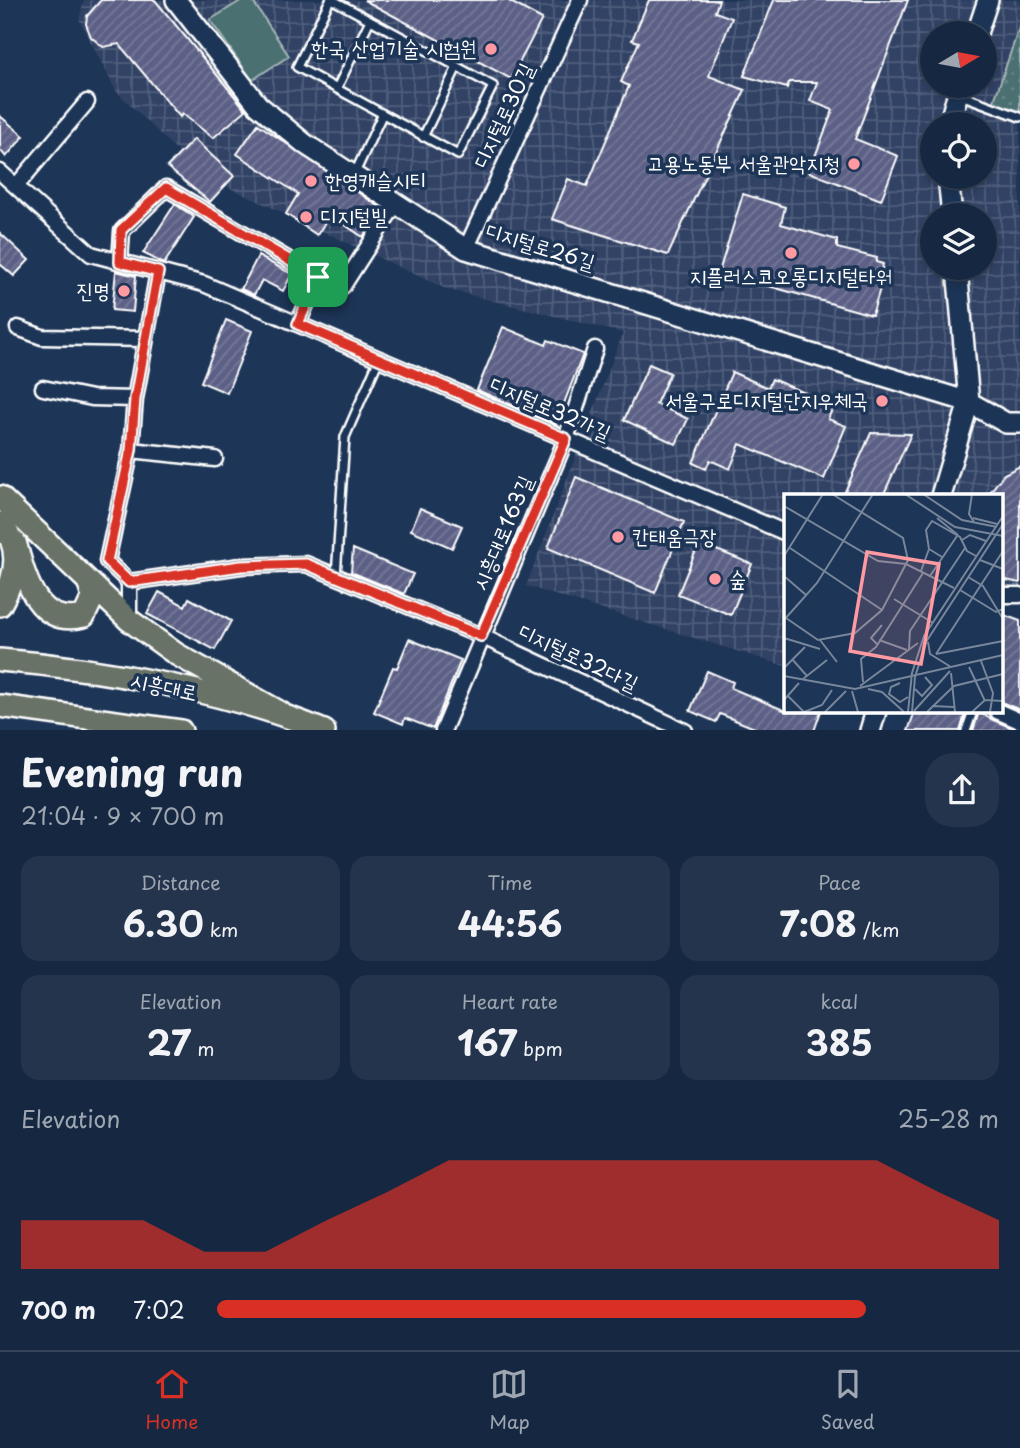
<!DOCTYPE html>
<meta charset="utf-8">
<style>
body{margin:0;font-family:"Playpen Sans","Poor Story",sans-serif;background:#23344c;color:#f1f3f6;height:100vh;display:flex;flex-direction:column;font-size:26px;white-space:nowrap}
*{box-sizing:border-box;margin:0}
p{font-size:23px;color:#9ea6b1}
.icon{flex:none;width:38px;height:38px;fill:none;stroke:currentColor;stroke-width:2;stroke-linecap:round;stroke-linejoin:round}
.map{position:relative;height:730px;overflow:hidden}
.sheet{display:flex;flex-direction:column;background:#162841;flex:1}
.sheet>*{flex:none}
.needle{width:46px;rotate:80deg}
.fabs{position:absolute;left:920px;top:21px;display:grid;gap:14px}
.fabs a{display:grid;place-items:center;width:77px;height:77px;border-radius:50%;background:#162841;box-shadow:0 4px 10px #0003,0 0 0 2px #35445a;font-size:35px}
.pin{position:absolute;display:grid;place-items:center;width:60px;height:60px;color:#fff;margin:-30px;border-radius:14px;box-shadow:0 4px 10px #0006}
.round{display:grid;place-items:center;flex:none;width:74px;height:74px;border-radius:28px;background:#23344c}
.head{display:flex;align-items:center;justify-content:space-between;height:119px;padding:0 21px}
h1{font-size:38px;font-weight:700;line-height:52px}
.metrics{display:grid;grid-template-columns:repeat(3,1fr);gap:10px;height:119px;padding:7px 21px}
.metrics div{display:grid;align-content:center;border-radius:18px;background:#23344c;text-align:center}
.metrics b{font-size:35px;font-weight:700}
.metrics small{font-size:19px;font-weight:400}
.metrics p{font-size:19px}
.chart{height:196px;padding:14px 21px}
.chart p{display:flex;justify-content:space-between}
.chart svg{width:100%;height:126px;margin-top:7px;fill:#d93025;opacity:.7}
ul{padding:0 21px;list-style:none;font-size:23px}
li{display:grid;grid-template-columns:112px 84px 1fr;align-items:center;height:52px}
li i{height:18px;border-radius:9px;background:#d93025}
.menu{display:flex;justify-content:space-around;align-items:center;height:98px;border-top:2px solid #35445a;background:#162841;font-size:19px;color:#9ea6b1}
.menu a{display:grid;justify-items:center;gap:4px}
.menu .on{color:#d93025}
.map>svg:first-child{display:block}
.industrial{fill:url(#industrial-grid);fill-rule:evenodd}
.grass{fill:#4b6f72;stroke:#a5b7b8;stroke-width:2}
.park{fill:url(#park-dots);stroke:#a5b7b8;stroke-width:2}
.building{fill:url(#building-hatch);stroke:#fff;stroke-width:2}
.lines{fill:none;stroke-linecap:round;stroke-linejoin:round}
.lane-casing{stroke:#fff;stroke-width:12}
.street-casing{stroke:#fff;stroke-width:19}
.secondary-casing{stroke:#fff;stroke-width:24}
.primary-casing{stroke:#fff;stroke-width:26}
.lane{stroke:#1d3557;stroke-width:7}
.street{stroke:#1d3557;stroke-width:14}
.secondary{stroke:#1d3557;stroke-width:19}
.primary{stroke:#687266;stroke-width:21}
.route-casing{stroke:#fff;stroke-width:14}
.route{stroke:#d93025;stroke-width:9}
.poi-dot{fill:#ff9aa2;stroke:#1d3557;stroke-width:2.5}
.labels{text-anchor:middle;stroke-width:7;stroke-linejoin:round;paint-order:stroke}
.poi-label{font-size:21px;fill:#fff;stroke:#1d3557;text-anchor:end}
.street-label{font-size:21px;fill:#fff;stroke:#1d3557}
.inset-road{fill:none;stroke:#77869a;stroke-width:2}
.view{fill:#ff9aa2;fill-opacity:0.15;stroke:#ff9aa2;stroke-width:3.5}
.inset-edge{fill:none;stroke:#fff;stroke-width:3.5}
</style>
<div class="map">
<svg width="1020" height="731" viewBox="0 0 1020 731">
<defs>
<pattern id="industrial-grid" width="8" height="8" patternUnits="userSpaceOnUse" patternTransform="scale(1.75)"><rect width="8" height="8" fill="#304265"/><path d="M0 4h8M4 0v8" fill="none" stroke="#4f5e7c"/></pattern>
<pattern id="park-dots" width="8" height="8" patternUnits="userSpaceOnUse" patternTransform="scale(1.75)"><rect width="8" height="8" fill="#4b6f72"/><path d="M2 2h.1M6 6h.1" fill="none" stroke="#668587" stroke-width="1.8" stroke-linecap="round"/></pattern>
<pattern id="building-hatch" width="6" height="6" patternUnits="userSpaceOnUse" patternTransform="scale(1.75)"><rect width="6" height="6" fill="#5d6186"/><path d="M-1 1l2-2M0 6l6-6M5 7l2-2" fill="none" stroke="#757998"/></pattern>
</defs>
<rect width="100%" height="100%" fill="#1d3557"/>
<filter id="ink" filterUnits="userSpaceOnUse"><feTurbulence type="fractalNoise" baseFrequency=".0143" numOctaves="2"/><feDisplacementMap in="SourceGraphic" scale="14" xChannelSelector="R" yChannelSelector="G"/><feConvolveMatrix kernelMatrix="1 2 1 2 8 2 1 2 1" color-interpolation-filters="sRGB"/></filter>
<g filter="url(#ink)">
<path class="industrial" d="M84 0H1020V600H1001V496H786L785 666 526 586 623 333 446 289 202 175 116 91 79 19ZM933 33H985V86H933ZM933 124H985V177H933ZM933 215H985V268H933Z"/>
<path class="grass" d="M242 0H252L289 56 252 80 210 20Z"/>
<path class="park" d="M1020 25V117L992 107Z"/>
<path class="building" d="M101 0H155L246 110 213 138 183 114 180 117 119 44 103 47 91 37 86 24 87 16Z
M364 0H507L542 19 511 79Z
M649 0H719L715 12 732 18 709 76 745 90 668 255 552 219 568 179 587 186 629 86 621 82 639 42 632 40Z
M774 0H908L855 139 898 156 881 200 809 172 833 110 810 101 817 82H789L787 88 744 76Z
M0 116 24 136 6 157 0 150Z
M258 124 381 208 363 237 330 215 317 235 286 214 298 194 237 154Z
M194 139 234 176 210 202 167 167Z
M743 194 785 207 781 224 837 240V248L877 258 876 262 883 264 879 282H882L872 315 719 272Z
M175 204 194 217 164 264 143 253Z
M0 233 29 260 14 276 0 264Z
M258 256 292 274 283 291 262 280 254 295 241 289Z
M116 271 136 276 133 312 112 310Z
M226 320 252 331 227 393 201 382Z
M503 327 546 345 548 340 583 354 556 424 477 390Z
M649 364 670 373 656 404 688 419 676 444 624 420Z
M732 372 768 388 772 379 834 405 828 419 846 426 824 479 740 444 730 469 710 460 706 469 693 463Z
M871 433 911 434 883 496H843Z
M1020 466V583L1001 579V496H987L1004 474Z
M576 477 684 522 655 593 548 548Z
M420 508 462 526 452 548 411 530Z
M699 543 752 564 731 615 678 594Z
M353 549 413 574 404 594 351 572Z
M159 592 185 606 189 598 231 621 215 650 147 614Z
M1001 614 1020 621V710L1001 702Z
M409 639 461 660 433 729 405 718 403 724 374 712 393 667 397 668Z
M707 671 733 682 731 688 786 711H821L814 731H762L720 714 716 722 690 711Z
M915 711H966L960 731H908Z
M979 712 993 720 1020 731H973Z"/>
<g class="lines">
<g class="lane-casing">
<path id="lane" d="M330 0 297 67 458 155 493 86 333 0
M337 88 370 20
M958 94 1020 117
M423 137 457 67
M354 175 382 115
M336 577 345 437 379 359
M966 731 973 711"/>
</g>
<g class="street-casing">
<path id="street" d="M0 172 91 254 204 284 786 533
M17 185 87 102
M466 249 580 0
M120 262 122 231 166 188 318 277
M298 324 318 277 343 286 396 203
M18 328 42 337 146 339
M43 388 92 398 135 399
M131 450 215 459
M129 582 241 566 306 564 481 636 685 731
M1001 595H1020
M129 620V582L107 561 131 450 135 399 158 272
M997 711 1020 721
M443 731 566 439 595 349"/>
</g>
<g class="secondary-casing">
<path id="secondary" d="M176 0 258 105 305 144 466 249 969 402 1006 423H1020
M977 33 988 0
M949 124 960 86
M948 177 952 215
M941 496 969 402 957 268
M870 731 876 711"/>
</g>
<g class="primary-casing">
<path id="primary" d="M0 497 129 620 176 654 281 713
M0 523C23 547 16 578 0 605
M15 542C25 577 36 628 84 616L93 597 88 581
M0 660C99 668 232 692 324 731
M0 706 181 731"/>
</g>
<use href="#lane" class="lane"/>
<use href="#street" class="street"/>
<use href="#secondary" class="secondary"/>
<use href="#primary" class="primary"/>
</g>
</g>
<g class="lines" filter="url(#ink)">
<g class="route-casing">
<path id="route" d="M166 188 318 277 298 324 566 439 481 636 306 564 241 566 129 582 107 561 131 450 135 399 158 272 120 262 121 230Z"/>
</g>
<use href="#route" class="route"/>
</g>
<g class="poi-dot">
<circle cx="491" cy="49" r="7"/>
<circle cx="854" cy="164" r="7"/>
<circle cx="311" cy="181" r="7"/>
<circle cx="306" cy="217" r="7"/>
<circle cx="791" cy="253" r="7"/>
<circle cx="124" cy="291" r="7"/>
<circle cx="882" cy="401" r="7"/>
<circle cx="618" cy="537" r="7"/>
<circle cx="715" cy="579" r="7"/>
</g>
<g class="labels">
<g class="poi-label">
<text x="477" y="56">한국 산업기술 시험원</text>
<text x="840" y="171">고용노동부 서울관악지청</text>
<text x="325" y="188" text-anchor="start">한영캐슬시티</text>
<text x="320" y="224" text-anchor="start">디지털빌</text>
<text x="791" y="284" text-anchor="middle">지플러스코오롱디지털타워</text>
<text x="110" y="298">진명</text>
<text x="868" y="408">서울구로디지털단지우체국</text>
<text x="632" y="544" text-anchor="start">칸태움극장</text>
<text x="729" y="586" text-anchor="start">숲</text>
</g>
<g class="street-label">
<text transform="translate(504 116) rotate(-65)" y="7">디지털로30길</text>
<text transform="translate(540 247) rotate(17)" y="7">디지털로26길</text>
<text transform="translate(550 409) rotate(23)" y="7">디지털로32가길</text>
<text transform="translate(503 533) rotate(-67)" y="7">시흥대로163길</text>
<text transform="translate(578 658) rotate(25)" y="7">디지털로32다길</text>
<text transform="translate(164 687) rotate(12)" y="7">시흥대로</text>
</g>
</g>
<g transform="translate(784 494)">
<rect width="219" height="219" fill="#1d3557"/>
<path class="inset-road" d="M121 0 171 33 219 42M139 0 178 26 213 33M188 0 185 20 190 28M0 12 94 67 122 70 170 94M153 24 174 41M189 24 213 30M178 46 186 41 202 47M6 54 98 116M0 62 39 0M158 63 145 55 142 36 148 27 176 43 183 57 192 62M196 66 219 75M137 77 145 55M0 82 22 101M146 82 173 42M184 83 199 92 219 125M176 96 212 118 219 115M110 105 149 129M2 124 34 146 71 139 98 116 124 66 119 44 48 0M0 126 33 89 89 0M0 144 36 155M36 146 53 168M95 146 123 156M144 148 146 160 167 173M93 150 87 144 98 131M125 155 126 137 181 54M152 160 219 57M152 160 219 147M8 165 23 182M197 167 209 199 206 218M185 173 201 207M0 174 21 153M167 179 171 218M0 182 71 195 219 161M19 185 43 166M79 188 77 165 92 153 139 79M116 189 107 193 105 200 116 208 124 203M76 192 134 149M84 195 98 198 120 218M131 195 138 202 148 191 141 183M68 197 74 218M4 202 20 218M0 206 15 189M148 212 170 213M130 217 166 177M20 218 38 211 48 196M41 218 62 197M124 218 128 179 140 142 219 22M128 218 131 183 142 148 219 30M143 218 170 192 219 180M188 218 201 206 219 207"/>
<path class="view" d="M83 58 155 70 137 170 66 157Z"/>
<rect width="219" height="219" class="inset-edge"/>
</g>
</svg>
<div class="fabs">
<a><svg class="needle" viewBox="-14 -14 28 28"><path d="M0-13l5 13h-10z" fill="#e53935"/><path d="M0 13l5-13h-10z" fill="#9ea6b1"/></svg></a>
<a><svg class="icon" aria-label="locate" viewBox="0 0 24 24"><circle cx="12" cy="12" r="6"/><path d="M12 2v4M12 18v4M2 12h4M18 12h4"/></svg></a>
<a><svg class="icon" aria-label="layers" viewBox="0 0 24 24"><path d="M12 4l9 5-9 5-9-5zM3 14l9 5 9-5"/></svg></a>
</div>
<div class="pin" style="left:318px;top:277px;background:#1e9e55"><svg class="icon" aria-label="arrive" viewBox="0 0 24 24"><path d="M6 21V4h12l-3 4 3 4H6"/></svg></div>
</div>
<section class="sheet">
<div class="head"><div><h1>Evening run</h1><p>21:04 · 9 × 700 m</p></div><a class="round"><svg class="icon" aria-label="share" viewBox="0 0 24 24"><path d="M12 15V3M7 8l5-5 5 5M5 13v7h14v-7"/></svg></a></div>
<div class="metrics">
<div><p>Distance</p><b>6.30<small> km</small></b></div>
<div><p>Time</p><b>44:56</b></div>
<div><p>Pace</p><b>7:08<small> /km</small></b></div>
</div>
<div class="metrics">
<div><p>Elevation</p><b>27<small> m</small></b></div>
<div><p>Heart rate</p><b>167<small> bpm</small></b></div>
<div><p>kcal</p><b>385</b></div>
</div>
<div class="chart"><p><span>Elevation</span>25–28 m</p>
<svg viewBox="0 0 160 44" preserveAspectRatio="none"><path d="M0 44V27L10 27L20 27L30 38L40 38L50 27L60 17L70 6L80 6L90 6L100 6L110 6L120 6L130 6L140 6L150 17L160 27V44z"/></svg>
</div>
<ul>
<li><b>700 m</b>7:02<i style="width:83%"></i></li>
</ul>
</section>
<nav class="menu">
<a class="on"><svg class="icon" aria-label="home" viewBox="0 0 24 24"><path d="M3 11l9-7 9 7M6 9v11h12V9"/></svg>Home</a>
<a><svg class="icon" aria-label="map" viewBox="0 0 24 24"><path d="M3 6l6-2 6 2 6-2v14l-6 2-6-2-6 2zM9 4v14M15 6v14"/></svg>Map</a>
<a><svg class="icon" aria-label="saved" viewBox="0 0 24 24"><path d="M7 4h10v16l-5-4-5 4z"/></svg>Saved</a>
</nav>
